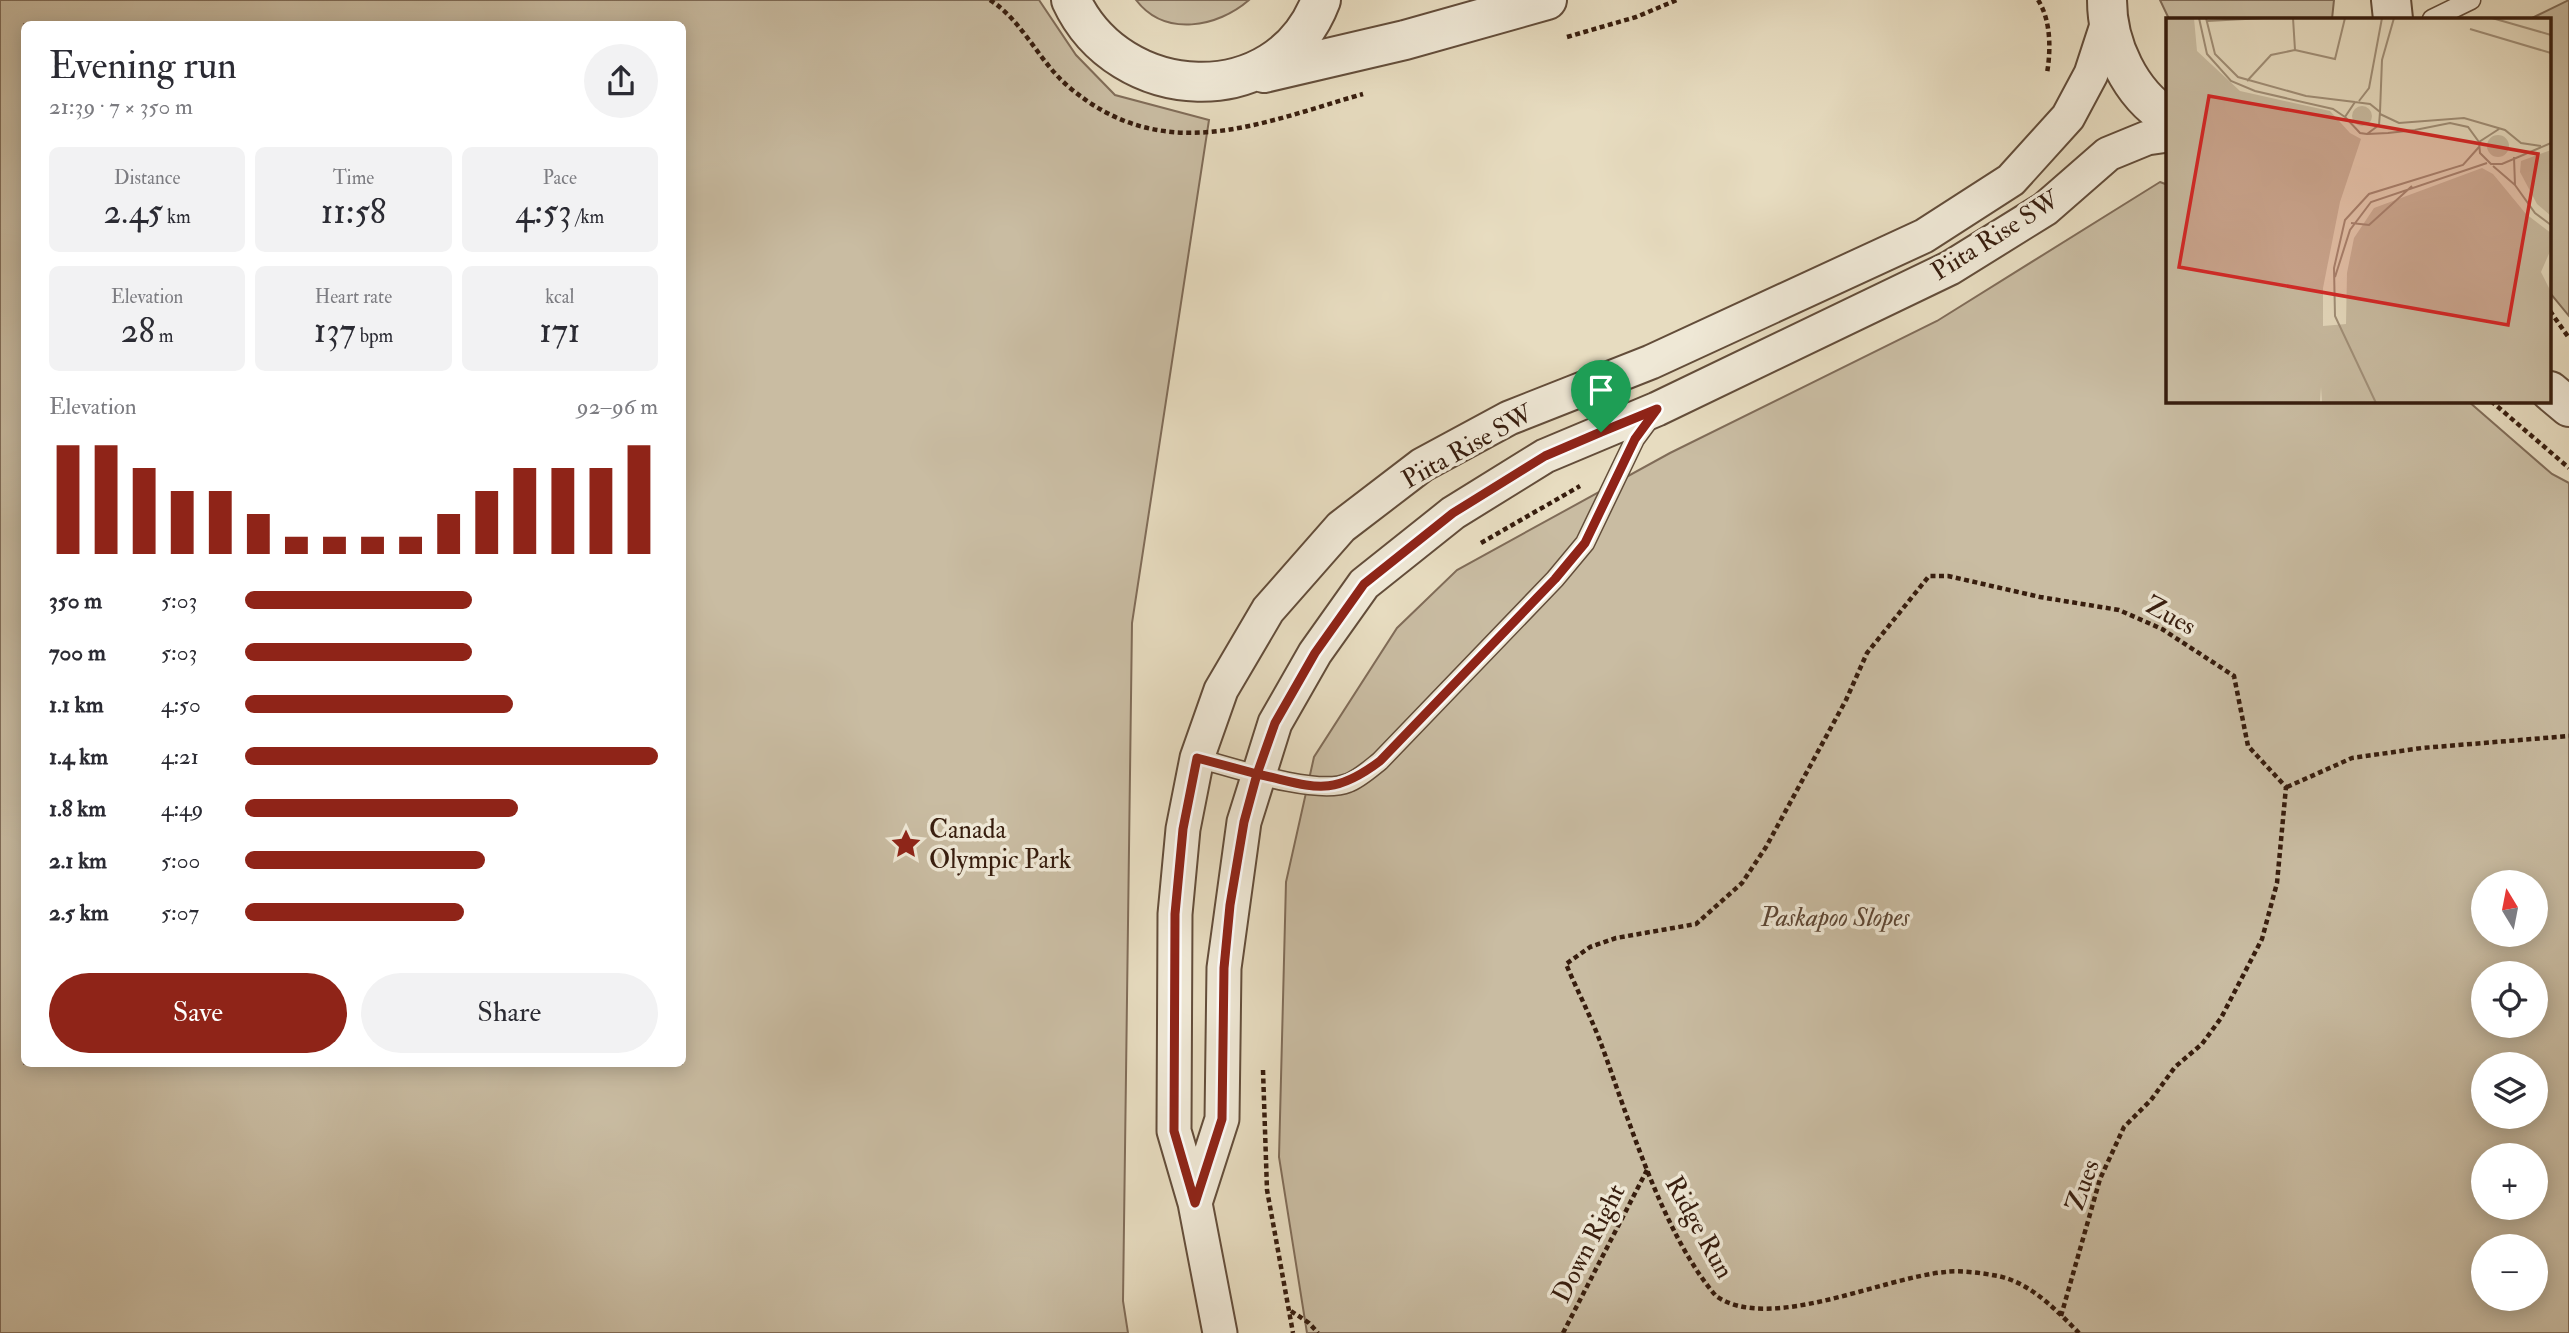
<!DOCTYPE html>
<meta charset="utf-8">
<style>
body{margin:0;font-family:"IM FELL Double Pica",serif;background:#f2f2f3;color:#2b2b33;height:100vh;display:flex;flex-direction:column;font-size:26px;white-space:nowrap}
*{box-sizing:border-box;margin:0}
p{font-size:23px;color:#7c7c81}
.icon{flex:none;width:38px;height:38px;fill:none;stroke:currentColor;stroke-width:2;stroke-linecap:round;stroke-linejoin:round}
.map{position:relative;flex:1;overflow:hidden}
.drawer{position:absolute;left:21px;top:21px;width:665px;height:1046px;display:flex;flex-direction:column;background:#fff;border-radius:10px;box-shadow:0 4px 18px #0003}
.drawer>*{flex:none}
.needle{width:46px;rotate:350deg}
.tools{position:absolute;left:2471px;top:870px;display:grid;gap:14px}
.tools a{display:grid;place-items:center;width:77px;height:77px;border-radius:50%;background:#fff;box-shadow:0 4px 18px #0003;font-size:35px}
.pin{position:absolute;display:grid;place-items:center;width:60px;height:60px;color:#fff;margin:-72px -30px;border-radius:50% 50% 50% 0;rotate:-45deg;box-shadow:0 0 7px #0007}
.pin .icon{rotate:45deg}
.round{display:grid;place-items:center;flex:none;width:74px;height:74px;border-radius:37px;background:#f2f2f3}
.overview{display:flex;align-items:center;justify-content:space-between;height:119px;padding:0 28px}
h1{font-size:38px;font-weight:600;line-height:52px}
.figures{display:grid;grid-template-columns:repeat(3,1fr);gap:10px;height:119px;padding:7px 28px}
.figures div{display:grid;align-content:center;border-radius:10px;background:#f2f2f3;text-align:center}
.figures b{font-size:35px;font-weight:600}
.figures small{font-size:19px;font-weight:400}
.figures p{font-size:19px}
.chart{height:196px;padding:14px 28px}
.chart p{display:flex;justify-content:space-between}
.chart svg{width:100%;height:126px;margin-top:7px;stroke:#8f2418;stroke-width:6}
.primary-button{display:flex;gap:14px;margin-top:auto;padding:14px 28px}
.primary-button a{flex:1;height:80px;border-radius:42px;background:#8f2418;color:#fff;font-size:28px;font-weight:600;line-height:80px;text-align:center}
.primary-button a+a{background:#f2f2f3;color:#2b2b33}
ul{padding:0 28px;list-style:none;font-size:23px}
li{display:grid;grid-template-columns:112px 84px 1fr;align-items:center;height:52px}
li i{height:18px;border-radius:9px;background:#8f2418}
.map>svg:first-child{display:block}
.green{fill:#c9bca2;stroke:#806c58;stroke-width:2;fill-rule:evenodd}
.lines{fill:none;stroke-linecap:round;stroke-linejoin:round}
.service-casing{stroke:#634d3a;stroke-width:21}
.minor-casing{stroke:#634d3a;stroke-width:37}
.tertiary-casing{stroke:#634d3a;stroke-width:42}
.path{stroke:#371d0e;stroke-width:4.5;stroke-dasharray:5 3.5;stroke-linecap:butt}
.service{stroke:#efe8d6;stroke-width:18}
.minor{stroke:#efe8d6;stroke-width:33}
.tertiary{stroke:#efe8d6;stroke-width:38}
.route-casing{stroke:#fff;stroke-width:14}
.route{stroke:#8f2418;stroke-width:9}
.labels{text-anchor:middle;stroke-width:7;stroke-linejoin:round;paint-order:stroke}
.street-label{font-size:26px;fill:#371d0e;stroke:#efe8d6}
.poi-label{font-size:26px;fill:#371d0e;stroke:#efe8d6;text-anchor:start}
.park-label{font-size:26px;font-style:italic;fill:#5c4533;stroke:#efe8d6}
.inset-road{fill:none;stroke:#a19079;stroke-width:2}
.view{fill:#d62828;fill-opacity:0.15;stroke:#d62828;stroke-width:3.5}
.inset-edge{fill:none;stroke:#371d0e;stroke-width:3.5}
</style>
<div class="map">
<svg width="2569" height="1333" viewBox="0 0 2569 1333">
<rect width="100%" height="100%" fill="#e7dcc0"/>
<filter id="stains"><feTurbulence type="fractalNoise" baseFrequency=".00286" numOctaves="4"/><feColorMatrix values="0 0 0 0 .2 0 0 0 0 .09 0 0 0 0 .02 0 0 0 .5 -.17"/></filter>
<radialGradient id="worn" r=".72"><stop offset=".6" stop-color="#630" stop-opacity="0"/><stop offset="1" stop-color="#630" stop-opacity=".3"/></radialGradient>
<path class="green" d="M0 0H1039L1076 55 1115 95 1209 120 1132 623 1123 1301 1128 1333H0ZM24 24H682V1064H24Z
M1136 0H1249C1218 27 1165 38 1136 0Z
M2160 0H2334L2332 19H2169Z
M2569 0V316L2550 293V19H2530Z
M2160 182 2168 185V401H2468L2552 474 2569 483V1333H1307L1279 1157 1286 882 1314 757 1397 628 1457 570 1670 453 1937 321ZM2483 882H2536V934H2483ZM2483 973H2536V1026H2483ZM2483 1064H2536V1116H2483ZM2483 1155H2536V1208H2483ZM2483 1246H2536V1298H2483Z"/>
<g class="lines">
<g class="service-casing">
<path id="service" d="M2432 19 2471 0
M1197 758C1231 767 1317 796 1348 783 1359 779 1370 769 1380 761L1555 579 1585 543 1635 439 1652 416"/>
</g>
<g class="minor-casing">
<path id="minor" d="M1195 1203 1222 1119 1224 968 1244 822 1275 723 1315 653 1364 584 1453 513 1545 456 1657 409 1950 268 2045 209 2108 154 2147 138 2168 135
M1220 1333 1195 1203 1174 1131 1175 914 1183 829 1197 758 1221 690 1268 610 1341 527 1422 465 1509 418 1651 362 1924 236 2011 180 2068 117 2091 74 2107 25"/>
</g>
<g class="tertiary-casing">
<path id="tertiary" d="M1071 0C1119 104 1278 114 1321 0
M2107 0C2107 44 2130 94 2168 117
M2391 0 2393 19
M1264 73 1405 40 1547 0
M2550 391 2569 407"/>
</g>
<path class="path" d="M990 0C1023 21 1039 62 1069 87 1163 167 1258 124 1363 94
M2038 0C2051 20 2051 50 2047 73
M1567 37 1636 17 1677 0
M2550 311 2569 338
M2491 401 2569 468
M1481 543 1580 486
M2287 787 2352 758 2422 748 2569 736
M1263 1070 1267 1190 1293 1333
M1291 1311 1309 1323 1318 1333
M2061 1316 2100 1179 2124 1127 2151 1100 2175 1067 2202 1044 2221 1018 2262 939 2277 883 2286 787 2248 746 2234 676 2162 629 2119 610 2040 597 1948 576H1929L1867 653 1846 700 1766 847 1742 883 1696 924 1616 938 1590 947 1566 964C1577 990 1590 1015 1600 1041 1629 1119 1662 1233 1716 1296 1769 1333 1881 1278 1945 1272 1960 1270 1982 1273 1998 1276 2031 1283 2056 1310 2079 1333
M1563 1333 1647 1170"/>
<use href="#service" class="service"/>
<use href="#minor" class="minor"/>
<use href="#tertiary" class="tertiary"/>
</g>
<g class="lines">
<g class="route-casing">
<path id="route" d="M1601 432 1545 456 1453 513 1364 584 1315 653 1275 723 1257 774 1197 758 1183 829 1175 914 1174 1131 1195 1203 1222 1119 1224 968 1230 905 1244 822 1257 774C1313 786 1330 799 1380 761L1555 579 1585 543 1635 439 1657 409 1601 432"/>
</g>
<use href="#route" class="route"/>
</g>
<defs>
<g id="sight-bare" transform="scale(2.415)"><path d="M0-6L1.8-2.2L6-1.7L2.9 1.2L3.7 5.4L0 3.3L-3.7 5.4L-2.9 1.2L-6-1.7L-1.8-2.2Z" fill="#8f2418" stroke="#efe8d6" stroke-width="2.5" paint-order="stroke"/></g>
</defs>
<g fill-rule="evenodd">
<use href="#sight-bare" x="906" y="844"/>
</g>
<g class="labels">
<g class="street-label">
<text transform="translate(1995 235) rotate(-32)" y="9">Piita Rise SW</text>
<text transform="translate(1467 446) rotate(-29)" y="9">Piita Rise SW</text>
<text transform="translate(2171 615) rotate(29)" y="9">Zues</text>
<text transform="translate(2082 1185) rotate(-70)" y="9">Zues</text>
<text transform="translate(1700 1227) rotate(61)" y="9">Ridge Run</text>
<text transform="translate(1588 1243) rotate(-63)" y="9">Down Right</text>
</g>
<g class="poi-label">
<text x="929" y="838">Canada<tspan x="929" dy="30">Olympic Park</tspan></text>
</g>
<g class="park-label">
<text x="1835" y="926">Paskapoo Slopes</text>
</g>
</g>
<g transform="translate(2166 18)">
<rect width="385" height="385" fill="#e7dcc0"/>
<path d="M0 0H28L31 33 74 73 164 93 184 115 195 121 174 184 157 270V308L180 306 181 255 188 220 208 190 316 150 327 156 360 196 385 215V231L375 254 385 274V385H156L155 369 154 385H0ZM186 98a10 10 0 1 1 20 0a10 10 0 1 1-20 0ZM321 128a11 11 0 1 1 22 0a11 11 0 1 1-22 0ZM385 132V198L371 186 354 154 355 143Z" fill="#c9bca2"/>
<path class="inset-road" d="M33 0 41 36 65 63 89 73 167 91 179 99M40 0 49 36 72 59 140 78 189 84M326 0 385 17M41 3 98 0M304 11 385 35M129 32 169 41 179 0M81 63 105 37 129 32 127 0M193 83 203 70 216 0M214 94 216 42 228 0M214 96 233 105 298 100 339 112 355 125 375 128M333 111 313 124 314 135 325 146H336L385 125M201 116 213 107 214 94 204 86 189 84 179 99 194 115 201 116 222 115 249 112 284 105 302 109 313 124M348 139 349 167 369 195 385 207M327 148 349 167M185 205 203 207 246 168M169 259 184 212 205 184 321 145M210 385 169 298 168 250 179 202 203 176 297 147 313 129"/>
<path class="view" d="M43 78 372 136 342 307 13 249Z"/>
<rect width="385" height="385" class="inset-edge"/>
</g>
<rect width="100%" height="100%" filter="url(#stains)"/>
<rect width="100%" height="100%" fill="url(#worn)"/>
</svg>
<div class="tools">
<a><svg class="needle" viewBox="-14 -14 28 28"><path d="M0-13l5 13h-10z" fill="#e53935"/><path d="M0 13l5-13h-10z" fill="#7c7c81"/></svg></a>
<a><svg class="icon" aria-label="locate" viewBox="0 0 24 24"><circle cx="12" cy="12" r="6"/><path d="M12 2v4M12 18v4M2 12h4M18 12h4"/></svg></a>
<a><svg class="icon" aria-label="layers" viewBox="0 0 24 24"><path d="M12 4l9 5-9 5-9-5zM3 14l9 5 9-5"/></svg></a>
<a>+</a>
<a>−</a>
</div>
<div class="pin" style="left:1601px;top:432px;background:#1e9e55"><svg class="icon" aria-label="arrive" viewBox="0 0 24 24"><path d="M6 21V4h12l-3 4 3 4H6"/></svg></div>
<section class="drawer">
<div class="overview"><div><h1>Evening run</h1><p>21:39 · 7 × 350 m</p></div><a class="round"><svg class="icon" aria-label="share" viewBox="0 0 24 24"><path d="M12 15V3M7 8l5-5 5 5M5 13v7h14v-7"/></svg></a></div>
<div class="figures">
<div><p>Distance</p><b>2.45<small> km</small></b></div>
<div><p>Time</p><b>11:58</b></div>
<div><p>Pace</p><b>4:53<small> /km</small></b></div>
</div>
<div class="figures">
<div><p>Elevation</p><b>28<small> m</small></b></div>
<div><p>Heart rate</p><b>137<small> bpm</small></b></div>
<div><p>kcal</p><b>171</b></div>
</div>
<div class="chart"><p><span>Elevation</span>92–96 m</p>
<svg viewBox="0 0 160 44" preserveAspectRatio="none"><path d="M5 44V6M15 44V6M25 44V14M35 44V22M45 44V22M55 44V30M65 44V38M75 44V38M85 44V38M95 44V38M105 44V30M115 44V22M125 44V14M135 44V14M145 44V14M155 44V6"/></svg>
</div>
<ul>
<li><b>350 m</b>5:03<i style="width:55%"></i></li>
<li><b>700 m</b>5:03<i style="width:55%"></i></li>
<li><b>1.1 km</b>4:50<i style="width:65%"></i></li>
<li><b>1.4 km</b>4:21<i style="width:100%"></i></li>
<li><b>1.8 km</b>4:49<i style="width:66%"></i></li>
<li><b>2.1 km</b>5:00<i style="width:58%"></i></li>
<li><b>2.5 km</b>5:07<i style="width:53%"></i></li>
</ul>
<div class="primary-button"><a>Save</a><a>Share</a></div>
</section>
</div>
